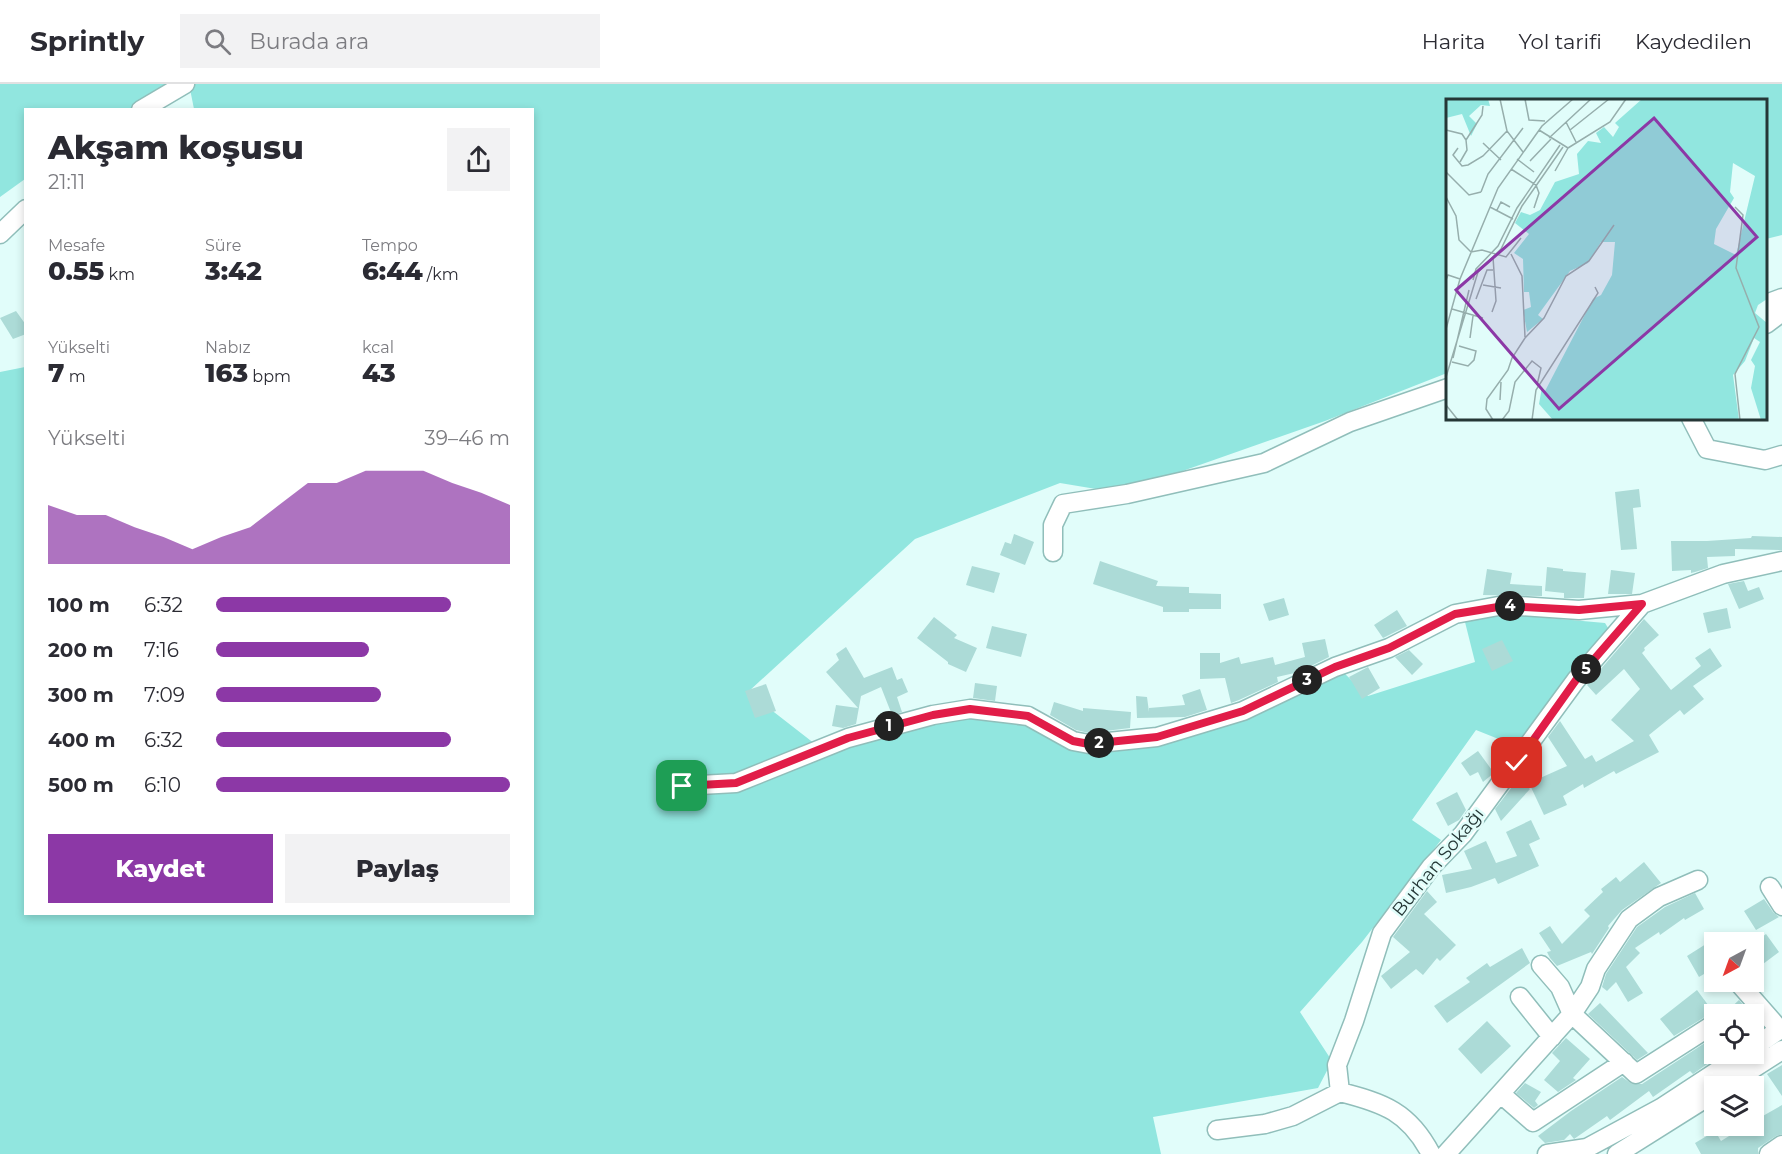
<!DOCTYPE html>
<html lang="tr">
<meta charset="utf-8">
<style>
body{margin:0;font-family:Montserrat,sans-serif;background:#f2f2f3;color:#2b2b33;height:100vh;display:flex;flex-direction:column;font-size:22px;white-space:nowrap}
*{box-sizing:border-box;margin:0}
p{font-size:20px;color:#7c7c81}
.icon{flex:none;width:33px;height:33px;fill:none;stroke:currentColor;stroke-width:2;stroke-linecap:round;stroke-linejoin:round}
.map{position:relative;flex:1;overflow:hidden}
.panel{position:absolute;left:24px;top:24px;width:510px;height:807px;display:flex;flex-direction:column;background:#fff;border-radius:0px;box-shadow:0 3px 9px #0003}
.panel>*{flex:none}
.needle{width:39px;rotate:221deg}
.controls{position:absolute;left:1704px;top:848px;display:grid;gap:12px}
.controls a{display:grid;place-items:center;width:60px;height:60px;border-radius:0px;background:#fff;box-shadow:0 3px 9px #0003;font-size:30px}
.pin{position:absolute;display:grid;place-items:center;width:51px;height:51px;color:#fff;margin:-26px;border-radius:12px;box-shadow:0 3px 9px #0006}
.km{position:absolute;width:30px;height:30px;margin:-15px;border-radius:50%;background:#222;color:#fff;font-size:16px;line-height:30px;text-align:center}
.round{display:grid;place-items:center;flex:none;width:63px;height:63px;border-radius:0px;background:#f2f2f3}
.summary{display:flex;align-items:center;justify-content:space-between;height:102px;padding:0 24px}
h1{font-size:33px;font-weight:800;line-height:45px}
.figures{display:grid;grid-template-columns:repeat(3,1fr);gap:9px;height:102px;padding:6px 24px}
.figures div{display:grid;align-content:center}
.figures b{font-size:26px;font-weight:800}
.figures small{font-size:16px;font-weight:400}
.figures p{font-size:16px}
.chart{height:168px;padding:12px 24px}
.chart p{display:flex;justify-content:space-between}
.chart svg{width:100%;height:108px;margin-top:6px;fill:#8c38a6;opacity:.7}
.primary-button{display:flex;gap:12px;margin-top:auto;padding:12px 24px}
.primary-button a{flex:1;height:69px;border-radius:0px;background:#8c38a6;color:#fff;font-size:24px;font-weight:800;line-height:69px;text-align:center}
.primary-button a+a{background:#f2f2f3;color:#2b2b33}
ul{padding:0 24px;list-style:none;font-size:20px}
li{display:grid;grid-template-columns:96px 72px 1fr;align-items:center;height:45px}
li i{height:15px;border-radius:8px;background:#8c38a6}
header{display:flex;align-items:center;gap:36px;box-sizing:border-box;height:84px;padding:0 30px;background:#fff;border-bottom:2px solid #e1e1e2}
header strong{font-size:28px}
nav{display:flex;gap:33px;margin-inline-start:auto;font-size:21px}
.search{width:420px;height:54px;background:#f2f2f3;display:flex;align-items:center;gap:15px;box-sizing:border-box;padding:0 21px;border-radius:0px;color:#7c7c81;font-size:22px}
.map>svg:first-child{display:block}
.green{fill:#91e6df}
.building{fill:#acdbd7}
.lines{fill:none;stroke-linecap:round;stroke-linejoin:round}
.minor-casing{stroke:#90beba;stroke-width:21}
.minor{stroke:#fff;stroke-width:18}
.route-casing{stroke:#fff;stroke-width:12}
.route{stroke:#e11d48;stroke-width:8}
.labels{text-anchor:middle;stroke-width:5;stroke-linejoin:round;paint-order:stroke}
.street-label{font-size:18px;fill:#253736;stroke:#e1fdfa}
.inset-road{fill:none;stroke:#96aeac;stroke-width:1.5}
.view{fill:#8c38a6;fill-opacity:0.15;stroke:#8c38a6;stroke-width:3}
.inset-edge{fill:none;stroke:#253736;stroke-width:3}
</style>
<header>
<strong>Sprintly</strong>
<div class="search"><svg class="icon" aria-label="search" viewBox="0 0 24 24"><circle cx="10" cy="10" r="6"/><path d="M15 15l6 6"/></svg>Burada ara</div>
<nav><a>Harita</a><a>Yol tarifi</a><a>Kaydedilen</a></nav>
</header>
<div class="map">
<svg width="1782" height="1070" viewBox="0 0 1782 1070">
<rect width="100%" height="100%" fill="#e1fdfa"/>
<path class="green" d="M0 0H187L135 25 26 26 25 95 0 113Z
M189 0H1782V151L1766 155V16H1448L1447 289 1325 337 1120 409 1060 399 915 455 748 608 824 667 983 623 1112 659 1343 588 1368 612 1475 578 1464 534 1495 529 1605 539 1613 552 1526 666 1476 646 1412 736 1441 756 1362 858 1300 928 1332 977 1318 1004 1153 1033 1161 1070H0V288L25 283 26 830H532V26L194 25Z"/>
<path class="building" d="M16 227 26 241V250L13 255 0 234Z
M1639 405 1641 423 1633 424 1637 465 1621 466 1615 408Z
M1014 450 1034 458 1025 481 1000 471 1005 458 1011 460Z
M1752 452 1782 453V466L1735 465V472L1707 473 1708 484 1695 488 1691 489V486L1672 487 1671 457H1707L1751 454Z
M1100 477 1158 497 1156 502 1189 503V509L1221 510V525H1189V528H1163V523L1093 500Z
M972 482 1000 489 994 509 966 501Z
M1547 483 1563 485V487L1586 489 1584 514H1564V509L1545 507Z
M1487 485 1512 489 1510 500 1542 502V512L1483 511Z
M1611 486 1635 489 1632 510H1608Z
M1744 497 1748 507 1759 503 1764 515 1739 525 1728 500Z
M1284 514 1289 531 1269 537 1263 520Z
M1727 524 1731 544 1708 549 1703 529Z
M1397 526 1407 542 1383 554 1374 541Z
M934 533 957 551 954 554 977 564 966 588 948 580V578L917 554Z
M1644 535 1659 551 1644 564 1645 566 1642 569 1671 606 1701 582 1695 574 1710 564 1722 582 1693 602 1704 615 1684 631 1680 626 1649 651 1659 668 1616 690 1614 687 1584 704 1583 700 1563 712 1567 721 1544 731 1529 699 1567 682 1548 653 1560 637 1585 675 1592 671 1596 678 1634 657 1611 636 1640 605 1624 585 1596 611 1587 601Z
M992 542 1027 550 1021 573 986 564Z
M1325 555 1329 573 1299 588 1277 593 1278 598 1239 616 1231 619 1225 594 1200 595V569H1220V579L1239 573 1241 580 1273 573 1275 581 1305 573 1302 559Z
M1502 556 1513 577 1492 587 1482 565Z
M846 563 864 594 892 583 897 596 902 594 908 608 897 613 902 628 892 631 881 603 861 612 856 640 843 644 832 642 836 621 858 624 826 588 839 576 836 570Z
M1409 566 1423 580 1412 591 1395 573Z
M1368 583 1380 604 1362 615 1349 593Z
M975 599 997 602 995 617 973 614Z
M766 600 776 627 755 634 745 607Z
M1200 605 1207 626 1185 633 1137 634 1136 612 1147 613 1149 628V624L1185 621 1182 611Z
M1054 618 1083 627V624L1131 628 1130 644 1089 649 1076 646 1050 631Z
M1478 667 1494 689 1483 698 1478 688 1470 692 1461 679Z
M1519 694 1530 705 1501 737 1495 725Z
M1457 708 1466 726 1459 736 1448 742 1436 719Z
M1531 736 1540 755 1529 760 1539 782 1498 800 1495 794 1471 803 1446 809 1442 791 1472 785 1464 767 1486 757 1496 779 1517 772 1506 748Z
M1644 778 1661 799 1622 826 1608 842 1609 844 1592 870 1591 868 1557 882 1550 874 1547 868 1551 867 1539 849 1550 842 1562 860 1590 832 1584 826 1603 808 1601 805 1616 793 1620 798Z
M1427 807 1437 818 1424 830 1456 861 1440 877 1437 874 1423 891 1416 885 1391 905 1381 892 1410 868 1393 853Z
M1695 809 1704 825 1685 836 1684 834 1660 851 1659 848 1635 864 1640 869 1626 883 1643 909 1628 918 1616 898 1607 907 1602 903 1606 890 1637 843 1665 823Z
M1764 815 1773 828 1779 833 1756 846 1744 827Z
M1766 850 1779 868 1759 883 1754 875V859Z
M1714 859V884L1699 893 1687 872 1706 860 1708 863Z
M1522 864 1530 879 1447 939 1434 922 1470 898 1466 894 1487 879 1490 883Z
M1697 906 1714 929 1708 931 1674 952 1660 935Z
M1739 916 1751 930H1724Z
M1600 919 1648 969 1637 976 1588 930Z
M1487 937 1511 962 1481 990 1458 965Z
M1714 953V969H1723L1693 990 1690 987 1653 1013 1649 1007 1610 1036 1607 1032 1574 1055 1570 1050 1564 1056 1545 1059 1538 1052 1571 1027 1622 993 1632 1000H1642Z
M1566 954 1590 975 1573 994 1576 996 1558 1008 1544 996 1560 977 1552 969Z
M1782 981V1012L1767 990Z
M1525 999 1541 1008 1535 1017 1538 1021 1534 1024 1516 1009Z
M1782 1021V1050L1776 1052 1758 1064V1070H1701L1695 1059 1715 1047 1721 1057 1747 1041H1754V1037Z"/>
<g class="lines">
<g class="minor-casing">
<path id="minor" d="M141 26 185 0
M0 150 26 125
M1766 220 1782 214
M1766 240 1782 228
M1691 334 1707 365 1765 376 1782 371
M1053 468V441L1063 420 1127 410 1264 379 1350 338 1448 304
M682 702 736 699 848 654 933 631 970 625 1028 632 1073 657 1089 660 1157 653 1243 627 1335 583 1389 564 1455 530 1504 521 1579 526 1642 520 1723 490 1782 477
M1770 803 1782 822
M1541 881 1560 903 1572 930 1636 990 1714 940
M1737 897 1780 946
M1520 913 1552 953
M1754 963 1782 944
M1726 1002 1782 966
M1340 1008 1337 981 1354 937 1382 849 1431 783 1463 750 1576 596 1642 520
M1501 1010 1533 1038 1624 978
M1217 1046 1265 1040 1293 1032 1340 1008C1384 1019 1409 1028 1431 1070
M1446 1070 1572 930 1590 903 1596 885 1629 835 1659 813 1698 796
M1547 1070 1587 1064 1661 1024 1745 969
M1617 1070 1714 1009
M1769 1070 1782 1061"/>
</g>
<use href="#minor" class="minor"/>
</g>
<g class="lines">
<g class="route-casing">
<path id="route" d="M682 702 736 699 848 654 933 631 970 625 1028 632 1073 657 1089 660 1157 653 1243 627 1335 583 1389 564 1455 530 1504 522 1579 526 1642 520 1576 596 1517 679"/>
</g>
<use href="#route" class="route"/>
</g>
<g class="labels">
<g class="street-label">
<text transform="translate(1438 778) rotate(-51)" y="6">Burhan Sokağı</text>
</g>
</g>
<g transform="translate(1446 15)">
<rect width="321" height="321" fill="#e1fdfa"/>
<path d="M0 0H42L44 7 35 6 23 17 31 25 25 37 16 15 0 19ZM196 0H321V200L312 206 309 214 321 224V321H315L305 289 309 267 305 261 314 243 308 239 299 262 287 276 293 321H107L93 305 96 288 98 294 147 200 155 196 166 176 169 143H155L142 164 124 172 92 216 97 220 81 233 77 211 85 208 83 193H78L77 160 68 154 83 135 69 124 75 113 84 116 94 111 109 83 133 75 131 55 142 42 155 44 150 34 158 28 167 38 173 28 169 24ZM287 64 309 77 290 156 268 145 270 130 288 99 284 93Z" fill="#91e6df" fill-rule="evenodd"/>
<path class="inset-road" d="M54 0 61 32 77 53M79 0 83 21 99 22M120 23 130 43M0 31 16 35 20 41 21 51 14 63M93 31 122 49 164 23 180 0M124 31 163 0M103 39 145 0M20 41 36 16 37 7M37 44 55 61M12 49 7 56 16 67 22 66 37 57 61 32M71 60 88 73M84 62 105 40M65 70 90 86 93 94 88 109M109 72 122 49M0 73 23 96 35 93M35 93 42 75 77 29M0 98 10 117 13 141 25 153 36 151 60 158 75 139M44 108 67 120M289 108 297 116 290 169 313 228 289 275 294 321M51 111 55 103 64 108M65 155 76 177 79 238M0 181 2 176 14 180M27 181 30 170 52 147 71 109 114 46M37 186 55 189M30 200 41 171H47M6 210 37 219M46 213 50 202 47 158M0 230 14 180 52 89 96 27 127 0M24 239 27 217M7 259 23 191M6 263 22 267 28 261 30 252 13 247M0 278 32 173 55 150 76 107 117 48M54 301 55 283M0 306 12 321M47 321 40 310 41 300 62 271 66 259 79 239 98 219 120 177 143 162 168 126M56 321 63 312 69 283 86 262 95 269 91 286M86 321 90 291 152 194 149 188"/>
<path class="view" d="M208 19 311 138 113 310 10 191Z"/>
<rect width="321" height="321" class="inset-edge"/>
</g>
</svg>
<div class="controls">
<a><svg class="needle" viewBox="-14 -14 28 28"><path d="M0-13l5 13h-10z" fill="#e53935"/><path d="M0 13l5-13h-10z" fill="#7c7c81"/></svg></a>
<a><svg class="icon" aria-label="locate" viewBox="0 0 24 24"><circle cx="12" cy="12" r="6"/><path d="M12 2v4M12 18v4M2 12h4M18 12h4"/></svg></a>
<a><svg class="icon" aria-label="layers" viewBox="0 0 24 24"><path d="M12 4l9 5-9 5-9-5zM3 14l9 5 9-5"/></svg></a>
</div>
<div class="pin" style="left:682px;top:702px;background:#1e9e55"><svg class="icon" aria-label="arrive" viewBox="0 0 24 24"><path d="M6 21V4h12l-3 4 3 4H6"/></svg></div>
<div class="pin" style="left:1517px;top:679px;background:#d93025"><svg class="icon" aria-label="check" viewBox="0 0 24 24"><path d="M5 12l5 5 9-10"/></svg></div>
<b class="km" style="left:889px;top:642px">1</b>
<b class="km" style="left:1099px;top:659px">2</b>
<b class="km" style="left:1307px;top:596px">3</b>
<b class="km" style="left:1510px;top:522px">4</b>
<b class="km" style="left:1586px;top:585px">5</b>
<section class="panel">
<div class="summary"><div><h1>Akşam koşusu</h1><p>21:11</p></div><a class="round"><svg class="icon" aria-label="share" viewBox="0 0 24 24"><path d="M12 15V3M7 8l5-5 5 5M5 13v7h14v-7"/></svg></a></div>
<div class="figures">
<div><p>Mesafe</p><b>0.55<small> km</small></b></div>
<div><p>Süre</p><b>3:42</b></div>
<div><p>Tempo</p><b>6:44<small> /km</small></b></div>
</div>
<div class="figures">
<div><p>Yükselti</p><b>7<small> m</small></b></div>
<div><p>Nabız</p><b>163<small> bpm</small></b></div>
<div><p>kcal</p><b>43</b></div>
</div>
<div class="chart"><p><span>Yükselti</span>39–46 m</p>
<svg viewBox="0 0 160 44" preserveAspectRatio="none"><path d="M0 44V20L10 24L20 24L30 29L40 33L50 38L60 33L70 29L80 20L90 11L100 11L110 6L120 6L130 6L140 11L150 15L160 20V44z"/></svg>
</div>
<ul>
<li><b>100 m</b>6:32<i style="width:80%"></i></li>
<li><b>200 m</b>7:16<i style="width:52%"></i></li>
<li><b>300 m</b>7:09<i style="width:56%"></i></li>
<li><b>400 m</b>6:32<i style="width:80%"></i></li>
<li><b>500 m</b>6:10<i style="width:100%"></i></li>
</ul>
<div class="primary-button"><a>Kaydet</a><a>Paylaş</a></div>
</section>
</div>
